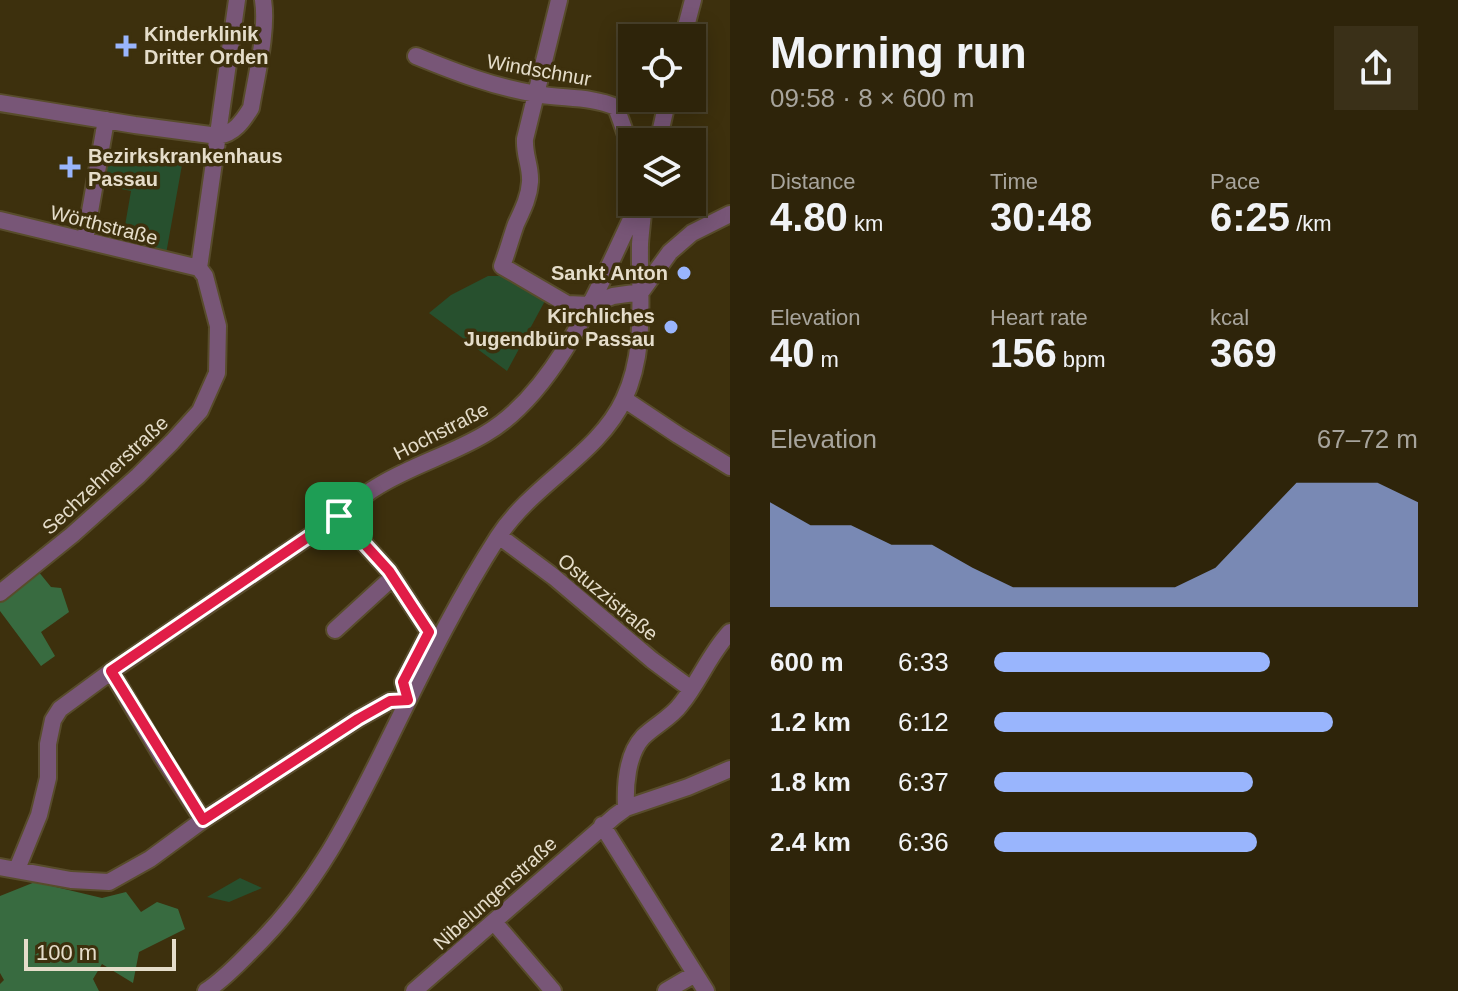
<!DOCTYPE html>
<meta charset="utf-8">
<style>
body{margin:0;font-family:Helvetica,sans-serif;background:#3a3018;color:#f1f3f6;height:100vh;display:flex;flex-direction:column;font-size:30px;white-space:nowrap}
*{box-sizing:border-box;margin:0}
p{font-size:26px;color:#a7a49c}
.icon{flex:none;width:44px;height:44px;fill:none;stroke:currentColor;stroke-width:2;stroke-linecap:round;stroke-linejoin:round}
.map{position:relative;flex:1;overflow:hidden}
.panel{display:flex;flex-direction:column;background:#2e240a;width:728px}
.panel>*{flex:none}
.buttons{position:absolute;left:618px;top:24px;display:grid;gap:16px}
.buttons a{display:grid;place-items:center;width:88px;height:88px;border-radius:0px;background:#2e240a;box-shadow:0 4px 20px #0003,0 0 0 2px #49412b;font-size:40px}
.scale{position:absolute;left:24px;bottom:20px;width:152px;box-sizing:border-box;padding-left:8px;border:4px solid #e5ddca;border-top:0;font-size:22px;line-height:28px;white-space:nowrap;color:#e5ddca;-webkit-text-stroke:6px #3d300d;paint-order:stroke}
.pin{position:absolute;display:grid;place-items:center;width:68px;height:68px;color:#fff;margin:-34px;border-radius:16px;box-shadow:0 4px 12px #0006}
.round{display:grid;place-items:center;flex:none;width:84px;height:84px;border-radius:0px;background:#3a3018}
.summary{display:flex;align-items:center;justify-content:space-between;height:136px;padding:0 40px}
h1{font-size:44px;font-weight:700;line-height:60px}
.stats{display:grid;grid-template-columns:repeat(3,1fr);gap:12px;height:136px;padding:8px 40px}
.stats div{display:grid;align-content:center}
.stats b{font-size:40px;font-weight:700}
.stats small{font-size:22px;font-weight:400}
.stats p{font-size:22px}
.chart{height:224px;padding:16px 40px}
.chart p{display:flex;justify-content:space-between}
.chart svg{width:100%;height:144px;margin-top:8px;fill:#99b5fd;opacity:.7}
ul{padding:0 40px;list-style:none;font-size:26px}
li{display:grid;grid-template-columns:128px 96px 1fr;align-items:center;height:60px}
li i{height:20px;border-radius:10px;background:#99b5fd}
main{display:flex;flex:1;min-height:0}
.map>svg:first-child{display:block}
.green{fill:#27502e}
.forest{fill:#386b40}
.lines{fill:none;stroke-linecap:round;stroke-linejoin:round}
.minor-casing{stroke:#584c2b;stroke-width:20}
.minor{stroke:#785677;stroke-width:16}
.route-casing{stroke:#fff;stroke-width:16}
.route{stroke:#e11d48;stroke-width:10}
.poi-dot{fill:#99b5fd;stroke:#3d300d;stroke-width:3}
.labels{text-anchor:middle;stroke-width:7;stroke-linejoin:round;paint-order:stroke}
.poi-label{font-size:20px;font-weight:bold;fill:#e5ddca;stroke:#3d300d;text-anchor:start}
.street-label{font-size:20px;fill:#e5ddca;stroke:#3d300d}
</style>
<main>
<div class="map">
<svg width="730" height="991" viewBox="0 0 730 991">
<rect width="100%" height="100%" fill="#3d300d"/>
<path class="green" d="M107 156 182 165 166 254 122 243 131 191 102 185Z
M488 276H505L546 299 507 371 429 313 451 295Z
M240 878 262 888 229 902 207 897Z"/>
<path class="forest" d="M38 571 51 587 61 588 69 612 41 632 55 656 41 666 0 611V602Z
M35 882 102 898 126 892 141 912 157 902 178 909 185 929 139 952 133 983 102 964 93 979 99 991H0V984L4 980 0 973V896Z"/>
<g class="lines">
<g class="minor-casing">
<path id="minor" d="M559 0 525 139C524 156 531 166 530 182 529 198 522 211 516 224 511 238 507 253 502 266L567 304 590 305 613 296 641 292
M683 38 693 0
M416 56C455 72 494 87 536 94 563 99 591 96 616 107L629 143 632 144
M0 103 135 125 218 136C234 134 243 121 251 108 256 77 268 30 263 0
M658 142 668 98
M0 220 199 268
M85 240 106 120
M641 292 670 252 692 233 730 214
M624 399 678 435 730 467
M499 536 554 577 652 660 691 689
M0 593 72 535 138 476 172 442 200 411 217 373 218 326 205 276 199 268 237 0
M335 630 393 577
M111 671 162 757 203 820
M626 808C625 786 627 754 643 737 655 725 671 718 681 704 699 682 710 653 730 632
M602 825 706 991
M0 867 71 880 109 882 150 859 203 820 358 719 390 701 408 700 403 682 429 632 389 571 339 516
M17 869 39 815 48 778V744L53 720 60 709 113 670 351 508C359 501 366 493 375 488 409 466 450 455 485 434 557 392 599 286 634 213L643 202
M494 922 553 991
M206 991C223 980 237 965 251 951 320 884 355 808 397 723 428 660 460 596 498 537 532 484 599 454 624 399 647 350 639 297 640 244 641 230 643 216 644 202
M414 991 615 816 626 808 688 787 730 769
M666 991 695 974"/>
</g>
<use href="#minor" class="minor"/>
</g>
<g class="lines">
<g class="route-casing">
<path id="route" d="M339 516 389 571 429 632 403 682 408 700 390 701 358 719 203 820 111 671Z"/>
</g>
<use href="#route" class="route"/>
</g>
<g class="poi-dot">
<path d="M122 34h8v8h8v8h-8v8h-8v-8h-8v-8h8z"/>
<path d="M66 155h8v8h8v8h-8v8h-8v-8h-8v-8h8z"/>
<circle cx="684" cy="273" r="8"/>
<circle cx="671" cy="327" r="8"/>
</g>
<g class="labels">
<g class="poi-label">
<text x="144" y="41">Kinderklinik<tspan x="144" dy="23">Dritter Orden</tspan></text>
<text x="88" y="163">Bezirkskrankenhaus<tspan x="88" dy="23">Passau</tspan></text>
<text x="668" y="280" text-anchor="end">Sankt Anton</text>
<text x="655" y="323" text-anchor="end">Kirchliches<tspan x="655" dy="23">Jugendbüro Passau</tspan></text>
</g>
<g class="street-label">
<text transform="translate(539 70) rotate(10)" y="7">Windschnur</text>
<text transform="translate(104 225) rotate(14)" y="7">Wörthstraße</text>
<text transform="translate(441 431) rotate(-27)" y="7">Hochstraße</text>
<text transform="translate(105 475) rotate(-43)" y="7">Sechzehnerstraße</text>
<text transform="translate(608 597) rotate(40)" y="7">Ostuzzistraße</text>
<text transform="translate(495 893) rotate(-42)" y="7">Nibelungenstraße</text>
</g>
</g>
</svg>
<div class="buttons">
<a><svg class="icon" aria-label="locate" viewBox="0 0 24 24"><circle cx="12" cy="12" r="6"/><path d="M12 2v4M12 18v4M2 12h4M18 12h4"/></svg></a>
<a><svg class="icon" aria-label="layers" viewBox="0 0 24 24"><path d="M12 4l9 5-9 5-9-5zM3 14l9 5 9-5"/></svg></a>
</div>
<div class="scale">100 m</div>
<div class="pin" style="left:339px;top:516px;background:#1e9e55"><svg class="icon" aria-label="arrive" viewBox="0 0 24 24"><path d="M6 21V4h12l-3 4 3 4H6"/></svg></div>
</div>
<section class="panel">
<div class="summary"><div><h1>Morning run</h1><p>09:58 · 8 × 600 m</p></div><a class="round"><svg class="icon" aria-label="share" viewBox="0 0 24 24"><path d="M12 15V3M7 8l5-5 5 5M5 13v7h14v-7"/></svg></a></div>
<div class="stats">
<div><p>Distance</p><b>4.80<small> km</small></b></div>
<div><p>Time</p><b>30:48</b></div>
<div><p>Pace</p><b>6:25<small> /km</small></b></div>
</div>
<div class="stats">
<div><p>Elevation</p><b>40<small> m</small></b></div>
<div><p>Heart rate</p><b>156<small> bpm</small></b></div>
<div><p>kcal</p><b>369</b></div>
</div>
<div class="chart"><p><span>Elevation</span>67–72 m</p>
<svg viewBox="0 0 160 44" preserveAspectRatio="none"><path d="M0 44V12L10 19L20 19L30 25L40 25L50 32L60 38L70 38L80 38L90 38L100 38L110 32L120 19L130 6L140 6L150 6L160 12V44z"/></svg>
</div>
<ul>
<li><b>600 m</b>6:33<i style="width:65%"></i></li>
<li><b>1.2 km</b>6:12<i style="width:80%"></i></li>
<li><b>1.8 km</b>6:37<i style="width:61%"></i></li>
<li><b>2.4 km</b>6:36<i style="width:62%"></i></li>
</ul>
</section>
</main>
